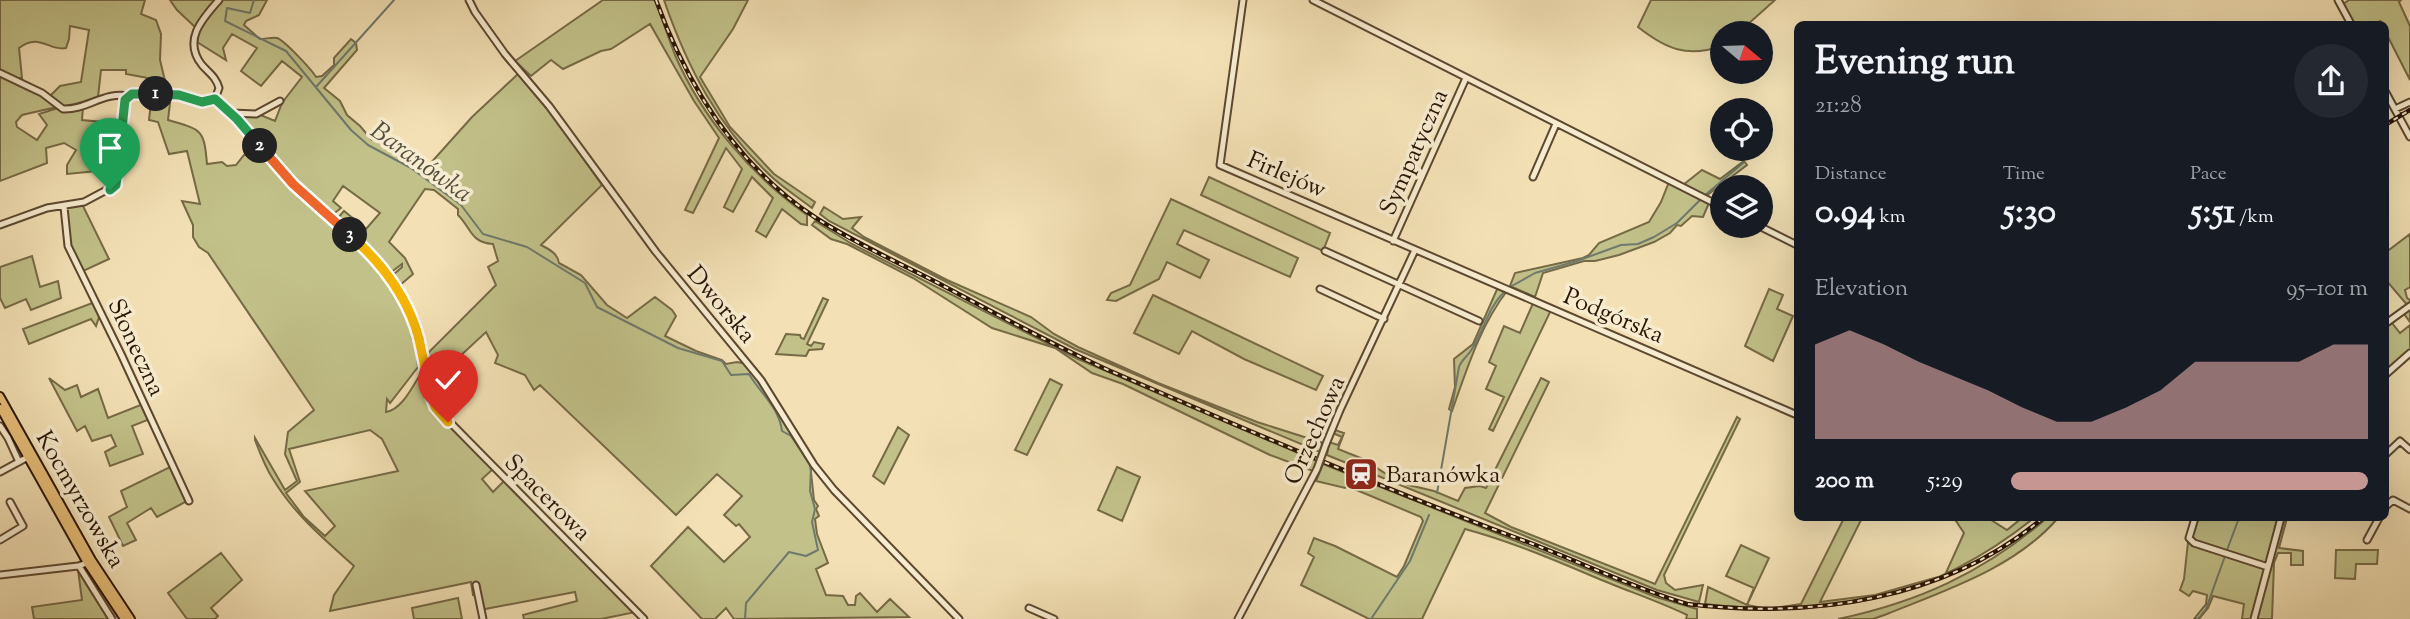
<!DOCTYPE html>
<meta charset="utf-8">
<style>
body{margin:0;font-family:"Sorts Mill Goudy",serif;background:#242831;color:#f1f3f6;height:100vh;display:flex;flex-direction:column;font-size:26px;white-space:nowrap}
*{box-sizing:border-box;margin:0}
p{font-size:23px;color:#9ea1a6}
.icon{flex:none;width:38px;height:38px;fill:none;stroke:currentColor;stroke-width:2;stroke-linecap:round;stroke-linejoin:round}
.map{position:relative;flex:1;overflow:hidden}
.sheet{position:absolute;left:1794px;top:21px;width:595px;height:500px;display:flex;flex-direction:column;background:#171b24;border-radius:10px;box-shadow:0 7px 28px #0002}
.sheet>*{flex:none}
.needle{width:46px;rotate:109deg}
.tools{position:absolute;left:1710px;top:21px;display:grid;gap:14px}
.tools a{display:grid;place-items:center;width:63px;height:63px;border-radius:50%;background:#171b24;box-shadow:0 7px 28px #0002;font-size:35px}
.pin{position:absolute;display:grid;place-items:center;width:60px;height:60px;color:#fff;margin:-72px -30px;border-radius:50% 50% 50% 0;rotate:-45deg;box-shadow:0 0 7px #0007}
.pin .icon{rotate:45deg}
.km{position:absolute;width:35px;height:35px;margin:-18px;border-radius:50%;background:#222;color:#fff;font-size:19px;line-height:35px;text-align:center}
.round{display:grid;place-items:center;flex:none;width:74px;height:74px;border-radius:37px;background:#242831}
.overview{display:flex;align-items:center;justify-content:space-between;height:119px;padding:0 21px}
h1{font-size:38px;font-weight:700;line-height:52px}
.stats{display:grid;grid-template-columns:repeat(3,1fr);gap:10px;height:119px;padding:7px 21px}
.stats div{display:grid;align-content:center}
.stats b{font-size:35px;font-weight:700}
.stats small{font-size:19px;font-weight:400}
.stats p{font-size:19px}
.chart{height:196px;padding:14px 21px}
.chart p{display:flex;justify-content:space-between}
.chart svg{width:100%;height:126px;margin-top:7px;fill:#c59692;opacity:.7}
ul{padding:0 21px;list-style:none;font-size:23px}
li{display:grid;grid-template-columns:112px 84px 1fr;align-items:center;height:52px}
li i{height:18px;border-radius:9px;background:#c59692}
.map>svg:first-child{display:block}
.green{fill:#c2c189;stroke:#766a46;stroke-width:2;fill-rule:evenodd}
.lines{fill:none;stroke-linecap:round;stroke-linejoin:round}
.stream{stroke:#6f796d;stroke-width:2}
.minor-casing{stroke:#5c4730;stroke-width:9}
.major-casing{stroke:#291403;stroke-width:10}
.minor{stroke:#f7eccf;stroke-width:5}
.major{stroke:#eac07a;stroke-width:6}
.rail-casing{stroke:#291403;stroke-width:4.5}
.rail{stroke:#f7eccf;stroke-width:2;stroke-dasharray:5;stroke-linecap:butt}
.minor-bridge-casing{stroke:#5c4730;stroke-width:9;stroke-linecap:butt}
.minor-bridge{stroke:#f7eccf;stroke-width:5}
.split-1-casing{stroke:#fff;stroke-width:14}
.split-2-casing{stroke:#fff;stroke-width:14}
.split-3-casing{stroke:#fff;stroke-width:14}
.split-4-casing{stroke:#fff;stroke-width:14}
.split-5-casing{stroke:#fff;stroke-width:14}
.split-1{stroke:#22a559;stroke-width:9}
.split-2{stroke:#22a559;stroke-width:9}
.split-3{stroke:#f0652b;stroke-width:9}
.split-4{stroke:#f5b400;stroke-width:9}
.split-5{stroke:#f5b400;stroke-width:9}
.labels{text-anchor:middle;stroke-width:7;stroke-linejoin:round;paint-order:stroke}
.street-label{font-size:24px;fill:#291403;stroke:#f7eccf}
.poi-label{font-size:24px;fill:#291403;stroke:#f7eccf;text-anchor:start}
.water-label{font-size:26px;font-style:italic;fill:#524f41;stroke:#f7eccf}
</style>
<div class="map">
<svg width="2410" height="619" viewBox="0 0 2410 619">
<rect width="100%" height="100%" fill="#f3e1b5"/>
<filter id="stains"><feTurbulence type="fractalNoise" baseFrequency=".00286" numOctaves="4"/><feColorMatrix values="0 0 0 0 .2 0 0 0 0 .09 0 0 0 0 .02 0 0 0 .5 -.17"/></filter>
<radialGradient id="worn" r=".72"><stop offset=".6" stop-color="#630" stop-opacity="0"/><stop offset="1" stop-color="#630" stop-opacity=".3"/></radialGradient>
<path class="green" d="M0 0H145L141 14 156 20 161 34 160 60 166 85 160 93 145 92 148 78 126 74V70H101L98 97 84 104 63 108 49 97 60 86 81 82 89 30 70 26 69 39 66 48C50 52 39 32 19 48L22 78H16L0 72Z
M170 0H218L200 19 195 27 177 10Z
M221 0H267L259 15 246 21 244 25 260 39C265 39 273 37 277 38 284 40 312 70 316 77L322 76 334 65V58L351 39 356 43 357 50 324 88 340 101 347 115 360 126 372 140 381 135 385 137 384 146 390 148 400 142 406 144V153L429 165 472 117 519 73 548 108 602 185 541 245C549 249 558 254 559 263L581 275 607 305 627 318 655 297 672 310 676 316 665 336 696 351 722 360 726 364 737 362 747 364 810 463 814 500 818 506 816 509 819 516 815 519 817 534 828 563 816 569 826 595 843 596 848 605H855L856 596 860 593 877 612 890 599 909 617 734 619 726 608 715 619H702L651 566 688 527 724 562 750 537 739 524 736 526 724 515 742 496 717 474 676 515 540 385 534 390 525 375 495 363 498 355 486 332 430 384 425 356 496 285 488 267 498 261 493 244C470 242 472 229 458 215V209L434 190 425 189 389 242 405 258 413 274 399 286 392 276 402 267V264L390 273 336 220 344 211 366 229 380 213 343 186 333 201 341 208 331 216 285 173 233 114H258L275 121 282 103 302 77 282 61 261 86 241 71 257 48 232 34 223 48 226 60 197 42V28Z
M603 0H655C662 18 668 37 675 55 702 118 751 175 807 215V225L801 224 782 209 766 237 756 231 773 198 752 177 733 212 724 207 742 169 726 148 693 213 685 210 719 138 694 101 650 24 611 49 601 51 563 69 551 60 531 76 515 61Z
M664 0H748L733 29 700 77 730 127 774 174 815 202 812 208C799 198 785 189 773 178 719 129 687 67 664 0Z
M1651 0H1775L1738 33H1722V46C1687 58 1666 49 1638 27Z
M2349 0H2401L2399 2 2410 26V80L2385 31V24L2380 21 2376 24H2353L2343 4Z
M0 74 41 93 57 107 22 115 16 122 17 127 37 140 47 125 39 114 58 108 83 107 82 120 103 122 97 171 67 174V165L76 150 64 143 46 148 47 163 0 181Z
M152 94 171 95 168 120C202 130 204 129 207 164L222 162 227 166 236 165 244 155 248 153 247 144 253 140 291 184 353 240 387 276 411 317 412 338H415L418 367 390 403 387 399 386 412C404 409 414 382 424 369L433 407 493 469 482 479 493 492 504 481 636 612 601 619H524L523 615 577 601 575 592 480 610 477 594 473 595 471 582 330 611 334 595 354 566C324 539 294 514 273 479 265 467 260 453 255 440V438L285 490 297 481 285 454 288 432 314 410 208 253 199 247 193 237V225L182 201 200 204 187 151 169 154 158 122 149 120ZM370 430 382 439 398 471 305 491 335 526 325 536 304 517 286 493 300 482 289 449Z
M1744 161 1747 165 1706 196 1683 185 1702 170 1720 179Z
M1209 177 1330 233 1323 251 1201 195Z
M1669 182 1709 203 1703 217 1692 216 1681 226 1677 225 1670 233 1654 242 1619 255 1595 261H1584L1543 273 1535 297 1510 286 1515 273 1583 258 1589 255 1599 243 1649 222 1661 202Z
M1171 199 1298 258 1290 277 1184 230 1177 244 1209 260 1200 278 1167 262 1159 279 1116 301 1107 300 1111 293 1130 285Z
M82 204 109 259 81 272 69 246 65 207Z
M824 207 843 219 861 217 852 228 864 237 947 280 1031 317 1054 334 1078 347 1158 383 1257 422 1323 443 1320 452 1075 349 829 221 820 214Z
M815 221 852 244 1078 359 1317 461 1313 471 1270 455 1123 384 1092 373 1055 348 992 328 913 278 847 244 831 239 812 225Z
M2410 234V287L2405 290 2407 298 2410 300 2408 306 2385 279V253Z
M32 256 40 287 58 281 61 298 31 310 26 299 5 308 0 298V267Z
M1498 287 1507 291C1480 326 1467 369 1452 411L1449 409 1455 387 1454 359 1473 344Z
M1769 289 1783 295 1777 309 1793 316 1773 361 1745 346Z
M1153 295 1323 376 1316 390 1244 359 1192 331 1179 354 1134 333Z
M823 298 828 300 807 344 811 346 814 342 824 344 822 349 809 350 806 356 776 354 786 334 800 335 801 338 804 339Z
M1534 301 1552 308 1493 431 1489 429 1504 397 1486 389 1496 366 1489 362 1504 326 1520 333Z
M95 302 100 314 96 326 91 319 29 344 23 329Z
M2410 307V322L2404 314 2392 323 2400 333 2410 325V350L2385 372V325Z
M49 378 65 390 77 385 81 397 98 389 108 418 143 404 150 419 132 426 143 454 110 466 105 452 116 446 111 435 92 441 85 426 77 431Z
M1541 378 1549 382 1485 513 1511 527 1655 584 1737 417 1740 419 1664 575 1666 583 1675 590 1703 585 1699 602 1657 590 1327 455 1329 442 1338 445 1342 437 1333 433 1335 430 1344 433 1338 449 1363 459 1400 483 1434 491 1458 501 1465 488 1480 486 1486 488Z
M1050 379 1062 385 1027 455 1015 450Z
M898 427 909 435 884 484 873 476Z
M1323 464 1656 597 1697 609V619H1686L1687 615C1656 600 1624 590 1592 576 1550 558 1509 541 1465 529L1422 619H1369L1301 585 1314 557 1308 553 1314 538 1335 546 1397 577 1404 566 1423 521 1421 517 1347 486 1345 488 1316 481Z
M172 466 187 501 157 517 151 508 127 523 136 540 123 546 109 517 127 507 121 491Z
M1117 467 1140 477 1122 521 1098 510Z
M1844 518H1862L1820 602 1875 595 1945 575 1964 533 1954 518H1988L2007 530 2022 518H2034C1931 600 1835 619 1705 604L1708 587 1747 605 1754 588 1726 576 1741 545 1769 558 1747 605 1768 609 1801 604Z
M2047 518H2058C2015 568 1946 590 1887 614L1873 619H1838C1919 602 1984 572 2047 518Z
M2196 518H2279L2266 563 2264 564 2191 539Z
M2284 518H2287L2279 548 2303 551V565H2291V553H2278L2274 563 2272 619H2256Z
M2188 542 2265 568 2251 619H2242L2244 604 2213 596 2208 608 2199 619H2194L2206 604 2207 595 2193 591 2189 596 2180 590 2184 579Z
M2336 550H2378L2377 564H2356L2355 579 2335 578Z
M221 553 242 580 211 608 218 616 215 619H187L168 593Z
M78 570 110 619H34L32 607 82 600Z
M458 598 462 619H414L412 608Z"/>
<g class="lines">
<path class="stream" d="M254 0 250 13 227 8 225 21 286 51 351 130 368 145 411 168 461 205 483 234 527 247 585 283 597 307 678 348 722 361 731 375 749 374C760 393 779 407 782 431L791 436 811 466 810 491 815 509 812 522 818 550 806 556 789 552 746 603 745 619
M316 87 394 0
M1704 196 1743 163
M1510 287 1535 273 1577 261 1621 245 1638 244 1654 237 1677 223 1700 200
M1437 493 1459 367C1462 359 1468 356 1472 349 1484 330 1488 308 1504 292
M2227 550 2239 518
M1371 619 1410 561 1429 515
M2198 619 2206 609 2225 556"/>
<g class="minor-casing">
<path id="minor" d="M469 0 475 12 505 54 549 106 656 252 761 380 814 465 834 490 959 619
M1243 0 1220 165 1797 415
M1313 0 1722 207
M2338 0 2351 24
M0 73 42 93 63 109C87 110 104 91 129 96
M2385 91 2410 137
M215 99 237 119 294 184 353 238 387 272 412 315 435 407 644 619
M2395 109 2410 102
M231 113 256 114 280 101
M1533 177 1556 124
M64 207 68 246 121 354 189 501
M0 225 47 208 84 202 116 185 123 112 125 100 129 96C143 91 166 92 181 96 193 99 203 106 215 99L219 88C216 77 209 73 202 65 182 40 203 18 219 0
M1759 226 1797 245
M1393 241 1466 78
M1325 251 1479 321
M1320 289 1384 319
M2385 324 2410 306
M2385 375 2410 353
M0 426 8 438 19 462
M1326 444 1340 410 1415 250
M2385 455 2400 441 2410 450
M0 472 28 457
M2385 507 2393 500 2410 509
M2195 518 2189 538 2194 543 2268 567
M0 540 23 526 10 502
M2367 540 2379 518
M79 566 112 619
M0 575 78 566 87 563
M476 585 483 619
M1029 608 1054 619
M1238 619 1317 469
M2254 619 2281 518"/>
</g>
<g class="major-casing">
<path id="major" d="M0 396 92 560 131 619
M0 408 87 563 124 619"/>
</g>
<use href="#minor" class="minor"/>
<use href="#major" class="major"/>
<g class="rail-casing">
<path id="rail" d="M656 0C688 88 737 166 816 218 855 243 897 262 938 283 994 313 1050 343 1108 370 1242 428 1377 486 1514 537 1572 558 1628 586 1687 604 1813 619 1945 600 2043 518
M2385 125 2410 110"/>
</g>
<use href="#rail" class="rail"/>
<g class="minor-bridge-casing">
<path id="minor-bridge" d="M1317 469 1326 444"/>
</g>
<use href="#minor-bridge" class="minor-bridge"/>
</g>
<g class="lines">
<g class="split-1-casing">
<path id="split-1" d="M110 190 116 185 125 100 132 94H156"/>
</g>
<g class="split-2-casing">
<path id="split-2" d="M156 94 179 95 202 102 215 99 237 119 260 146"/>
</g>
<g class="split-3-casing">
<path id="split-3" d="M260 146 293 184 350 235"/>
</g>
<g class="split-4-casing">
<path id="split-4" d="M350 235C383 264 408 297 419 339"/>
</g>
<g class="split-5-casing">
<path id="split-5" d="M419 339 431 396 435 407 448 422"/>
</g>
<use href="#split-1" class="split-1"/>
<use href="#split-2" class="split-2"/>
<use href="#split-3" class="split-3"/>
<use href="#split-4" class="split-4"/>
<use href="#split-5" class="split-5"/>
</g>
<defs>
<g id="station-square" transform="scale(1.75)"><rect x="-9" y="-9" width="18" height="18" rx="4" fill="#8f2418" stroke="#f7eccf"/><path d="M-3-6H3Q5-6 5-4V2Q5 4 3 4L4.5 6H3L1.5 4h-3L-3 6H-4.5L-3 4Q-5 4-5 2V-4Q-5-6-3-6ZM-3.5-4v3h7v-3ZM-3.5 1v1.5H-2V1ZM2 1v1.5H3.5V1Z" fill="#fff"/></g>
</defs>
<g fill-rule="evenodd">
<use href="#station-square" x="1361" y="474"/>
</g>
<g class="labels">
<g class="street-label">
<text transform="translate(1413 152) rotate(-66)" y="8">Sympatyczna</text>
<text transform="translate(1287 174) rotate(23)" y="8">Firlejów</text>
<text transform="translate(722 304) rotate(50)" y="8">Dworska</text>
<text transform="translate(1614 315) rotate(23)" y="8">Podgórska</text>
<text transform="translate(137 347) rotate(65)" y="8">Słoneczna</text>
<text transform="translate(1314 430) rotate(-66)" y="8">Orzechowa</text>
<text transform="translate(548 497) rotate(45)" y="8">Spacerowa</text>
<text transform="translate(81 499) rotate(60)" y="8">Kocmyrzowska</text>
</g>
<g class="poi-label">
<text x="1386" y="482">Baranówka</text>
</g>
<g class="water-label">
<text transform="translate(422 161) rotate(36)" y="9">Baranówka</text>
</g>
</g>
<rect width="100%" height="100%" filter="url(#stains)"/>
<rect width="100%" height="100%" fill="url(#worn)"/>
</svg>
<div class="tools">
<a><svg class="needle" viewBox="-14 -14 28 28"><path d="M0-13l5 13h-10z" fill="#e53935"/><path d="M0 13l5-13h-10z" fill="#9ea1a6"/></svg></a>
<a><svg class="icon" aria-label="locate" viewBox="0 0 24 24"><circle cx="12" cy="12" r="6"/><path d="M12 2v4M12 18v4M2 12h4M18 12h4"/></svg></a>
<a><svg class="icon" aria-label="layers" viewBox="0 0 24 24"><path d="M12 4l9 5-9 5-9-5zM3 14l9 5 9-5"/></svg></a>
</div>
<div class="pin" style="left:110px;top:190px;background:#1e9e55"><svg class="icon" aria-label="arrive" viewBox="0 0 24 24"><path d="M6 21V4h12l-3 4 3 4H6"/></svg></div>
<div class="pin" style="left:448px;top:422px;background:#d93025"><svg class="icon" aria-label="check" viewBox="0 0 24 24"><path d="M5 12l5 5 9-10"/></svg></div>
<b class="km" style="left:156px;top:94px">1</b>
<b class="km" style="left:260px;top:146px">2</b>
<b class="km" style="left:350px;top:235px">3</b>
<section class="sheet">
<div class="overview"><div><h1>Evening run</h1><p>21:28</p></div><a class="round"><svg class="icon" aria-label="share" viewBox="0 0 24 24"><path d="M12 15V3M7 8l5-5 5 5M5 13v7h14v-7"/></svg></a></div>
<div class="stats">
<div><p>Distance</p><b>0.94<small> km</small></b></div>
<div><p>Time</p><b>5:30</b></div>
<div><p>Pace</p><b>5:51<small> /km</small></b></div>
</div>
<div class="chart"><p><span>Elevation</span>95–101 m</p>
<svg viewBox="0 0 160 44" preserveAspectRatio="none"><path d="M0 44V11L10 6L20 11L30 17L40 22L50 27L60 33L70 38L80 38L90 33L100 27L110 17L120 17L130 17L140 17L150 11L160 11V44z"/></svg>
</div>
<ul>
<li><b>200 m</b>5:29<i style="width:100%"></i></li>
</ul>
</section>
</div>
